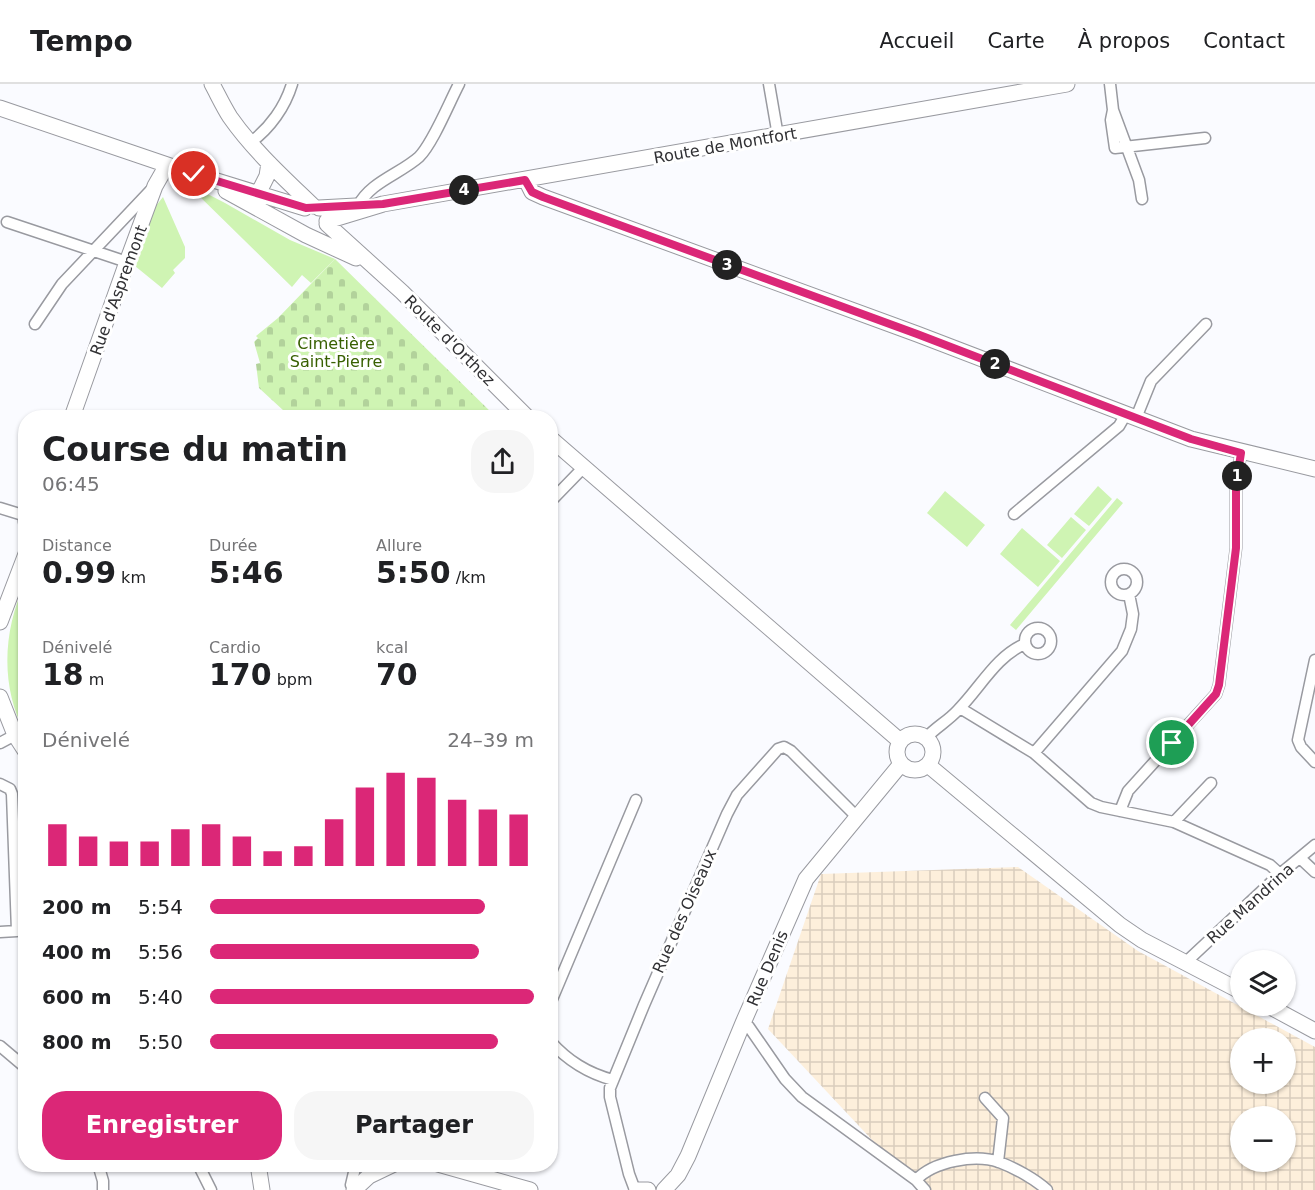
<!DOCTYPE html>
<html lang="fr">
<meta charset="utf-8">
<style>
body{margin:0;font-family:"DejaVu Sans",sans-serif;background:#f6f6f6;color:#202124;height:100vh;display:flex;flex-direction:column;font-size:22px;white-space:nowrap}
*{box-sizing:border-box;margin:0}
p{font-size:20px;color:#757577}
.icon{flex:none;width:33px;height:33px;fill:none;stroke:currentColor;stroke-width:2;stroke-linecap:round;stroke-linejoin:round}
.map{position:relative;flex:1;overflow:hidden}
.side{position:absolute;left:18px;top:326px;width:540px;height:762px;display:flex;flex-direction:column;background:#fff;border-radius:24px;box-shadow:0 2px 4px #0004}
.side>*{flex:none}
.buttons{position:absolute;left:1230px;top:866px;display:grid;gap:12px}
.buttons a{display:grid;place-items:center;width:66px;height:66px;border-radius:50%;background:#fff;box-shadow:0 2px 4px #0004;font-size:30px}
.pin{position:absolute;display:grid;place-items:center;width:51px;height:51px;color:#fff;margin:-26px;border:3px solid #fff;border-radius:50%;box-shadow:0 2px 6px #0007}
.km{position:absolute;width:30px;height:30px;margin:-15px;border-radius:50%;background:#222;color:#fff;font-size:16px;line-height:30px;text-align:center}
.round{display:grid;place-items:center;flex:none;width:63px;height:63px;border-radius:24px;background:#f6f6f6}
.headline{display:flex;align-items:center;justify-content:space-between;height:102px;padding:0 24px}
h1{font-size:33px;font-weight:800;line-height:45px}
.stats{display:grid;grid-template-columns:repeat(3,1fr);gap:9px;height:102px;padding:6px 24px}
.stats div{display:grid;align-content:center}
.stats b{font-size:30px;font-weight:800}
.stats small{font-size:16px;font-weight:400}
.stats p{font-size:16px}
.chart{height:168px;padding:12px 24px}
.chart p{display:flex;justify-content:space-between}
.chart svg{width:100%;height:108px;margin-top:6px;stroke:#db2777;stroke-width:6}
.button{display:flex;gap:12px;margin-top:auto;padding:12px 24px}
.button a{flex:1;height:69px;border-radius:24px;background:#db2777;color:#fff;font-size:24px;font-weight:800;line-height:69px;text-align:center}
.button a+a{background:#f6f6f6;color:#202124}
ul{padding:0 24px;list-style:none;font-size:20px}
li{display:grid;grid-template-columns:96px 72px 1fr;align-items:center;height:45px}
li i{height:15px;border-radius:8px;background:#db2777}
header{display:flex;align-items:center;gap:36px;box-sizing:border-box;height:84px;padding:0 30px;background:#fff;border-bottom:2px solid #e0e0e0}
header strong{font-size:28px}
nav{display:flex;gap:33px;margin-inline-start:auto;font-size:21px}
.map>svg:first-child{display:block}
.industrial{fill:url(#industrial-grid);fill-rule:evenodd}
.green{fill:#cff4b3}
.cemetery{fill:url(#cemetery-stones)}
.lines{fill:none;stroke-linecap:round;stroke-linejoin:round}
.street-casing{stroke:#999aa0;stroke-width:13}
.secondary-casing{stroke:#999aa0;stroke-width:17}
.street{stroke:#fff;stroke-width:10}
.secondary{stroke:#fff;stroke-width:15}
.route-casing{stroke:#fff;stroke-width:12}
.route{stroke:#db2777;stroke-width:8}
.labels{text-anchor:middle;stroke-width:6;stroke-linejoin:round;paint-order:stroke}
.street-label{font-size:16px;fill:#313134;stroke:#fff}
.park-label{font-size:16px;fill:#386002;stroke:#fff}
</style>
<header>
<strong>Tempo</strong>
<nav><a>Accueil</a><a>Carte</a><a>À propos</a><a>Contact</a></nav>
</header>
<div class="map">
<svg width="1315" height="1106" viewBox="0 0 1315 1106">
<defs>
<pattern id="industrial-grid" width="8" height="8" patternUnits="userSpaceOnUse" patternTransform="scale(1.5)"><rect width="8" height="8" fill="#fdefdb"/><path d="M0 4h8M4 0v8" fill="none" stroke="#d9cdbd"/></pattern>
<pattern id="cemetery-stones" width="16" height="16" patternUnits="userSpaceOnUse" patternTransform="scale(1.5)"><rect width="16" height="16" fill="#cff4b3"/><path d="M2 7V4a2 2 0 0 1 4 0v3zM10 15v-3a2 2 0 0 1 4 0v3z" fill="#b2d29b"/></pattern>
</defs>
<rect width="100%" height="100%" fill="#fafbff"/>
<path class="industrial" d="M1018 783 1138 867 1315 963V1106H919L768 945 821 790ZM1240 954H1286V999H1240ZM1240 1032H1286V1077H1240Z"/>
<path class="green" d="M196 104 225 119 290 156 335 175 311 199 302 191 292 203 194 107Z
M163 113 185 163V174L173 186 175 189 162 204 135 182 155 123Z
M1098 402 1112 415 1089 442 1074 430Z
M945 407 985 441 967 463 927 429Z
M1117 414 1123 419 1016 546 1010 541Z
M1071 433 1086 446 1062 474 1047 461Z
M1022 444 1060 477 1038 503 1000 470Z
M25 499H26L25 649C0 602 3 547 25 499Z"/>
<path class="cemetery" d="M335 175 496 333H279L284 327 259 304 256 280 260 279 254 258 258 254 256 252 278 234Z"/>
<g class="lines">
<g class="street-casing">
<path id="street" d="M769 0 778 52
M1110 0 1113 26 1139 96 1142 115
M1113 26 1111 36 1115 64 1205 54
M251 58C270 44 285 23 292 0
M358 122C370 98 400 90 419 73 433 59 449 19 459 0
M7 138 127 178
M35 240 62 200 150 107
M1136 334 1151 297 1206 240
M550 418 583 384
M0 424 26 432
M1014 430 1119 342 1126 330
M1111 498a13 13 0 1 1 26 0a13 13 0 1 1-26 0Z
M1025 557a13 13 0 1 1 26 0a13 13 0 1 1-26 0Z
M1315 576 1298 656 1301 663 1315 678
M960 624 1034 669 1091 719 1101 723 1174 738 1270 781 1280 790
M926 654C936 643 948 637 958 626 980 604 996 572 1025 560
M0 659 15 651
M1034 669 1122 567 1131 545 1133 530 1129 510
M0 700 10 705 12 710 17 847 0 848
M1120 727 1128 707 1216 610 1219 601 1236 464V401L1241 369
M1174 738 1211 699
M1300 774 1315 788
M1185 879 1280 790 1315 761
M550 920 636 716
M743 939 749 943 785 995 802 1013 916 1096 925 1106
M550 957C568 977 587 989 613 996
M0 962 26 984
M985 1014 1003 1034 998 1078
M98 1080 103 1097V1106
M198 1080 211 1106
M916 1096C934 1077 975 1070 999 1078 1015 1084 1035 1095 1047 1106
M354 1106 351 1101 356 1080
M635 1106 629 1090 610 1013V1004L644 921 727 730 737 711 778 665 784 663 791 667 857 733"/>
</g>
<g class="secondary-casing">
<path id="secondary" d="M212 0C218 11 223 22 230 33 253 66 284 94 313 122
M0 24 194 90 305 124
M526 96 532 108 543 113 917 250 1191 355 1315 385
M226 107 306 151 356 174
M258 110 267 92 269 79
M319 124 356 122
M327 137 383 120 1067 0
M327 140 402 208 527 333
M72 333 127 178 155 102 167 81
M550 354 900 657
M26 436V438
M0 538 26 470
M0 613 15 651 26 668
M897 668a18 18 0 1 1 36 0a18 18 0 1 1-36 0Z
M928 681 1120 841 1142 856 1240 907
M1267 921 1315 947
M258 1080 262 1106
M438 1080 530 1106
M354 1106 369 1092 394 1080
M637 1106H648
M664 1106 678 1091 688 1072 743 939 806 795 901 680"/>
</g>
<use href="#street" class="street"/>
<use href="#secondary" class="secondary"/>
</g>
<g class="lines">
<g class="route-casing">
<path id="route" d="M194 90 306 124 383 120 525 96 532 108 543 113 917 250 1191 355 1241 369 1236 401V464L1219 601 1216 610 1172 659"/>
</g>
<use href="#route" class="route"/>
</g>
<g class="labels">
<g class="street-label">
<text transform="translate(725 61) rotate(-10)" y="6">Route de Montfort</text>
<text transform="translate(118 206) rotate(-70)" y="6">Rue d'Aspremont</text>
<text transform="translate(450 256) rotate(45)" y="6">Route d'Orthez</text>
<text transform="translate(1250 819) rotate(-42)" y="6">Rue Mandrina</text>
<text transform="translate(684 827) rotate(-66)" y="6">Rue des Oiseaux</text>
<text transform="translate(767 884) rotate(-67)" y="6">Rue Denis</text>
</g>
<g class="park-label">
<text x="336" y="265">Cimetière<tspan x="336" dy="18">Saint-Pierre</tspan></text>
</g>
</g>
</svg>
<div class="buttons">
<a><svg class="icon" aria-label="layers" viewBox="0 0 24 24"><path d="M12 4l9 5-9 5-9-5zM3 14l9 5 9-5"/></svg></a>
<a>+</a>
<a>−</a>
</div>
<div class="pin" style="left:1172px;top:659px;background:#1e9e55"><svg class="icon" aria-label="arrive" viewBox="0 0 24 24"><path d="M6 21V4h12l-3 4 3 4H6"/></svg></div>
<div class="pin" style="left:194px;top:90px;background:#d93025"><svg class="icon" aria-label="check" viewBox="0 0 24 24"><path d="M5 12l5 5 9-10"/></svg></div>
<b class="km" style="left:1237px;top:392px">1</b>
<b class="km" style="left:995px;top:280px">2</b>
<b class="km" style="left:727px;top:181px">3</b>
<b class="km" style="left:464px;top:106px">4</b>
<section class="side">
<div class="headline"><div><h1>Course du matin</h1><p>06:45</p></div><a class="round"><svg class="icon" aria-label="share" viewBox="0 0 24 24"><path d="M12 15V3M7 8l5-5 5 5M5 13v7h14v-7"/></svg></a></div>
<div class="stats">
<div><p>Distance</p><b>0.99<small> km</small></b></div>
<div><p>Durée</p><b>5:46</b></div>
<div><p>Allure</p><b>5:50<small> /km</small></b></div>
</div>
<div class="stats">
<div><p>Dénivelé</p><b>18<small> m</small></b></div>
<div><p>Cardio</p><b>170<small> bpm</small></b></div>
<div><p>kcal</p><b>70</b></div>
</div>
<div class="chart"><p><span>Dénivelé</span>24–39 m</p>
<svg viewBox="0 0 160 44" preserveAspectRatio="none"><path d="M5 44V27M15 44V32M25 44V34M35 44V34M45 44V29M55 44V27M65 44V32M75 44V38M85 44V36M95 44V25M105 44V12M115 44V6M125 44V8M135 44V17M145 44V21M155 44V23"/></svg>
</div>
<ul>
<li><b>200 m</b>5:54<i style="width:85%"></i></li>
<li><b>400 m</b>5:56<i style="width:83%"></i></li>
<li><b>600 m</b>5:40<i style="width:100%"></i></li>
<li><b>800 m</b>5:50<i style="width:89%"></i></li>
</ul>
<div class="button"><a>Enregistrer</a><a>Partager</a></div>
</section>
</div>
